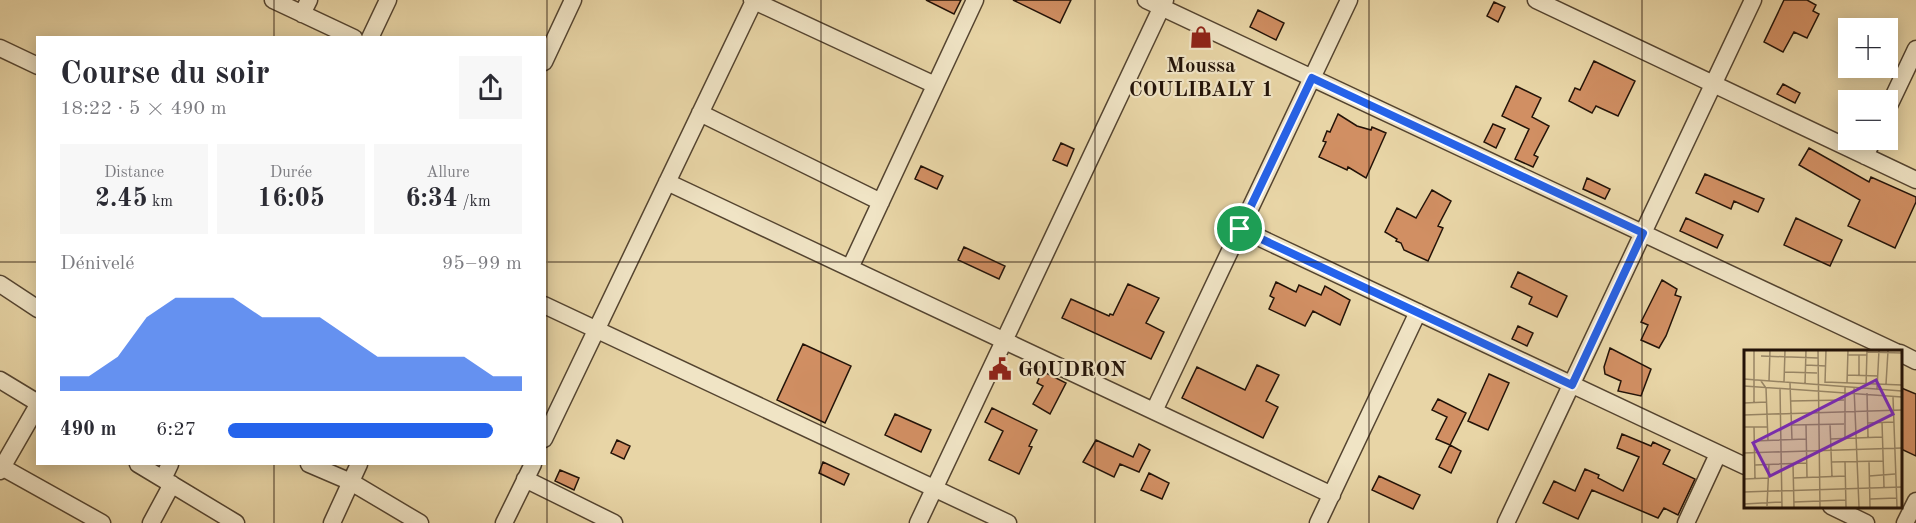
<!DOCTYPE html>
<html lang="fr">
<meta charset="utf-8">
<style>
body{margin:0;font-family:"Old Standard TT",serif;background:#f7f7f7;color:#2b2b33;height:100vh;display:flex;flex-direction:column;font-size:22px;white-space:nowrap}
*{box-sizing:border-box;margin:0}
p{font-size:20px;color:#7c7c81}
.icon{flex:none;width:33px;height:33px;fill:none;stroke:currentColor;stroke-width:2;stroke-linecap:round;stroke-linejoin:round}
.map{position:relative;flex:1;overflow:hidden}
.panel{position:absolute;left:36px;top:36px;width:510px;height:429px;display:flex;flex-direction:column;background:#fff;border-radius:0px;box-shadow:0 3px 15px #0003}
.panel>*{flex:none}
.fabs{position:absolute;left:1838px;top:18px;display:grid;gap:12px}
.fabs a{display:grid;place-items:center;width:60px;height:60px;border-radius:0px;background:#fff;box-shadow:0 3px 15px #0003;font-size:30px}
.pin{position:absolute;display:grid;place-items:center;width:51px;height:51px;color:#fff;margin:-26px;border:3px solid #fff;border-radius:50%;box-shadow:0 2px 6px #0007}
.round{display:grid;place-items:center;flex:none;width:63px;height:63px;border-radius:0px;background:#f7f7f7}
.overview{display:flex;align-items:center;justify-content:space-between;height:102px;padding:0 24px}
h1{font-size:33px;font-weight:600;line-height:45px}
.stats{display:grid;grid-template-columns:repeat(3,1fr);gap:9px;height:102px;padding:6px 24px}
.stats div{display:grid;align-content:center;border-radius:0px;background:#f7f7f7;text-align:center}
.stats b{font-size:26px;font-weight:600}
.stats small{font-size:16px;font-weight:400}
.stats p{font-size:16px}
.chart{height:168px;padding:12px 24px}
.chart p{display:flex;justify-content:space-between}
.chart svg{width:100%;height:108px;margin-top:6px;fill:#2563eb;opacity:.7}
ul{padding:0 24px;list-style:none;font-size:20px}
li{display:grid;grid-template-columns:96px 72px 1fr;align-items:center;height:45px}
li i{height:15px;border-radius:8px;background:#2563eb}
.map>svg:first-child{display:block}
.building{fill:#d18f63;stroke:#231308;stroke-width:1.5}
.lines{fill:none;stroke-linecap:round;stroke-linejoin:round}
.minor-casing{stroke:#544430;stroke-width:19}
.minor{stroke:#f0e4c5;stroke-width:16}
.route-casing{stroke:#fff;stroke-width:12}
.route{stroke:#2563eb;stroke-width:8}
.grid{fill:none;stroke:#231308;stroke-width:1.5;stroke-opacity:0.55}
.labels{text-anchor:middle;stroke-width:4.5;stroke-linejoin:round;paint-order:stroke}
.poi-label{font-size:21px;font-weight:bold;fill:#231308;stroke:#f0e4c5}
.inset-road{fill:none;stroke:#998767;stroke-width:1.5}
.view{fill:#7b2cbf;fill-opacity:0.15;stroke:#7b2cbf;stroke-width:3}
.inset-edge{fill:none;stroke:#231308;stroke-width:3}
</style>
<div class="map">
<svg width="1916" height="523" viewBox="0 0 1916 523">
<rect width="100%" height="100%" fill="#e8d5a6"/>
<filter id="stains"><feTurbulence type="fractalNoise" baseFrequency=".00333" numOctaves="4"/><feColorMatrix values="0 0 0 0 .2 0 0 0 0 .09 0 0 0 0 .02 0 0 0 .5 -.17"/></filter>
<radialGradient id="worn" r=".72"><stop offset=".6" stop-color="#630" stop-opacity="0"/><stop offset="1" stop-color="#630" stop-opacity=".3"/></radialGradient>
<path class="building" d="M926 0H961L954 14Z
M1013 0H1071L1060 23Z
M1784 0H1807L1816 5 1813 11 1819 14 1807 38 1794 32 1783 52 1764 42Z
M1494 2 1505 7 1498 22 1487 16Z
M1258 10 1284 23 1276 40 1250 27Z
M1594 61 1635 81 1618 116 1596 106 1592 113 1569 101 1575 88 1580 90Z
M1783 84 1800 93 1795 103 1777 94Z
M1516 86 1541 98 1532 117 1549 126 1534 155 1538 157 1533 167 1515 159 1529 129 1502 116Z
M1338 114 1357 126 1371 130 1372 127 1386 133 1366 178 1348 167 1347 170 1319 157 1326 142 1323 141 1327 131 1330 132Z
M1493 124 1505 129 1496 148 1484 142Z
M1061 143 1074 149 1067 166 1053 160Z
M1809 148 1869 182 1871 177 1916 197V202L1895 248 1848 226 1860 200 1799 165Z
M921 166 943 176 937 189 915 179Z
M1705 174 1764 199 1758 212 1734 201 1731 209 1696 193Z
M1587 178 1610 189 1605 199 1583 189Z
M1432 190 1451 201 1438 226 1443 228 1428 261 1404 250 1401 243 1396 241 1397 239 1385 232 1397 208 1416 218Z
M1686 218 1723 235 1717 248 1680 231Z
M1796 218 1842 240 1830 266 1784 245Z
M964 247 1005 266 999 279 958 260Z
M1518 272 1567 296 1557 317 1529 304 1532 297 1511 287Z
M1662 280 1677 289 1675 295 1681 297 1666 336 1659 348 1641 340 1648 325 1641 322Z
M1276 282 1296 292 1299 285 1321 295 1325 286 1350 300 1340 325 1313 311 1305 326 1269 309 1274 298 1270 296Z
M1128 284 1159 298 1146 323 1164 332 1151 359 1062 318 1071 299 1109 316 1110 314 1113 315Z
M1518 326 1533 333 1527 346 1512 339Z
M803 344 851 366 825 423 777 400Z
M1610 348 1651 369 1641 396 1618 391 1621 381 1605 374 1604 367Z
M1257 365 1279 375 1266 401 1278 407 1263 438 1182 398 1197 367 1245 390Z
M1042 371 1066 383 1050 414 1033 404 1043 386 1037 383Z
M1489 374 1509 383 1488 430 1468 421Z
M1899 387 1916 394V456L1899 448Z
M1438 399 1466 413 1450 445 1436 439 1447 417 1432 410Z
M992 408 1037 430 1029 446 1032 447 1019 474 989 460 1003 431 985 422Z
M895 414 931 430 921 452 885 435Z
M1622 434 1651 446 1653 442 1670 450 1663 464 1695 479 1678 515 1664 508 1658 518 1592 490 1578 519 1543 503 1554 481 1575 491 1585 469 1599 475 1598 478 1623 491 1639 457 1617 448Z
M617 440 630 446 624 459 611 453Z
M1096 440 1133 457 1139 444 1150 450 1139 472 1120 464 1114 477 1083 462Z
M1450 445 1461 451 1451 473 1439 467Z
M823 462 849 474 844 485 819 473Z
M560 470 579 478 574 490 555 481Z
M1149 473 1169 483 1162 499 1141 490Z
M1379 476 1420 495 1413 509 1372 490Z"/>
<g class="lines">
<g class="minor-casing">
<path id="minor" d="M273 0 354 38
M752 0 935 85
M1146 0 1896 352
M1536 0 1916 180
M302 14 309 0
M370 38 388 0
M0 48 38 66
M544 62 573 0
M1887 110 1916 49
M700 113 881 202
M1865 156 1873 140
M667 182 1332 495
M1241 229 1745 466
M850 268 975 0
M0 284 38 309
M544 305 1008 523
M1900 353 1916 361
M0 380 38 403
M1154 411 1349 0
M544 439 754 1
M138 464 236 523
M309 464 351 482 420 523
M0 466 102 523
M0 471 38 405
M163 479 170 464
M525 479 614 523
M1831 506 1866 523
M151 523 172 484
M332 523 359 464
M504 523 533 464
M918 523 1165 0
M1318 523 1418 312
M1506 523 1753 0
M1686 523 1718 454
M1905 523 1916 501"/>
</g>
<use href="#minor" class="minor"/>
</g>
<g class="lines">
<g class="route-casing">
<path id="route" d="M1312 78 1643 233 1572 385 1240 229Z"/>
</g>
<use href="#route" class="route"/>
</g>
<path class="grid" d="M274 0V38M547 0V523M821 0V523M1095 0V523M1369 0V523M1642 0V523M0 262H38M544 262H1916M274 464V523"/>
<defs>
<g id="shop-bare" transform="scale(1.8)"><path d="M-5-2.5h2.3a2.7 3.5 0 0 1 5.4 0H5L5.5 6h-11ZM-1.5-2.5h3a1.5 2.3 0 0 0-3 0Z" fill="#8f2418" stroke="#f0e4c5" stroke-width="2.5" paint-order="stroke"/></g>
<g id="civic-bare" transform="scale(1.8)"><path d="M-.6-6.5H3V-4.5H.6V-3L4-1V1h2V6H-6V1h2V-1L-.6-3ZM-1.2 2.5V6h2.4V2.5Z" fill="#8f2418" stroke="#f0e4c5" stroke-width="2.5" paint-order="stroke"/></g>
</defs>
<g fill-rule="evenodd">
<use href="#shop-bare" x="1201" y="37"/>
<use href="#civic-bare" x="1000" y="369"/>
</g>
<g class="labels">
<g class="poi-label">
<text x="1201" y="72">Moussa<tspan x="1201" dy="24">COULIBALY 1</tspan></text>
<text x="1018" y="376" text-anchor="start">GOUDRON</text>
</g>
</g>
<g transform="translate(1744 350)">
<rect width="158" height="158" fill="#e8d5a6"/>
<path class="inset-road" d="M74 0 76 157M123 2 158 3M103 5H123M17 6 74 8M62 15 82 16M41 22 73 23M103 25 134 26M115 25V5M0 29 158 41M17 31 22 38 24 91M25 31 26 0M40 32 41 0M81 32 158 35M46 33 48 90M81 33 82 0M103 33 104 0M61 34 62 0M142 34 144 1M0 36 158 47M122 36 123 0M110 37 115 157M36 38 38 157M133 39 135 0M123 43 124 87M149 47 153 157M47 51 100 50M0 53 23 52M10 53V0M0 65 158 60M138 72 140 137M124 73 150 72M86 74 88 127M48 75 100 74M62 75 63 127M0 77H24M10 77 11 129M101 88V37M86 89 138 87M10 91 62 89M0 103 158 98M125 111 126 157M87 112 139 111M101 112 102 157M49 114 50 157M11 115 63 113M125 126 151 124M49 128 102 126M0 129 25 128M0 142 158 137M126 149 152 148M50 152 102 150M0 154 38 152M23 156 25 114"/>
<path class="view" d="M132 30 149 64 26 126 9 93Z"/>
<rect width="158" height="158" class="inset-edge"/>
</g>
<rect width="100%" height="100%" filter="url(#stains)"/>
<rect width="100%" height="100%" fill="url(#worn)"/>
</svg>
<div class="fabs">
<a>+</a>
<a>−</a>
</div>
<div class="pin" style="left:1240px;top:229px;background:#1e9e55"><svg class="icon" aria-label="arrive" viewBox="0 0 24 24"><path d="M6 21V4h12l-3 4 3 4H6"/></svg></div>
<section class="panel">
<div class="overview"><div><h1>Course du soir</h1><p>18:22 · 5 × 490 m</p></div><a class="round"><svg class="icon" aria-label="share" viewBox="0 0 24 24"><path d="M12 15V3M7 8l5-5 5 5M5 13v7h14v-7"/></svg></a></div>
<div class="stats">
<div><p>Distance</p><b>2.45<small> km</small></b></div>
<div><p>Durée</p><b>16:05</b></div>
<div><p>Allure</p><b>6:34<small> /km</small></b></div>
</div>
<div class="chart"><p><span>Dénivelé</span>95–99 m</p>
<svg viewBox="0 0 160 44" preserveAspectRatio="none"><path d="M0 44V38L10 38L20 30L30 14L40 6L50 6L60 6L70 14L80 14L90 14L100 22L110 30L120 30L130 30L140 30L150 38L160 38V44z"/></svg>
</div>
<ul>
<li><b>490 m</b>6:27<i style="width:90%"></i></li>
</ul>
</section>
</div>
